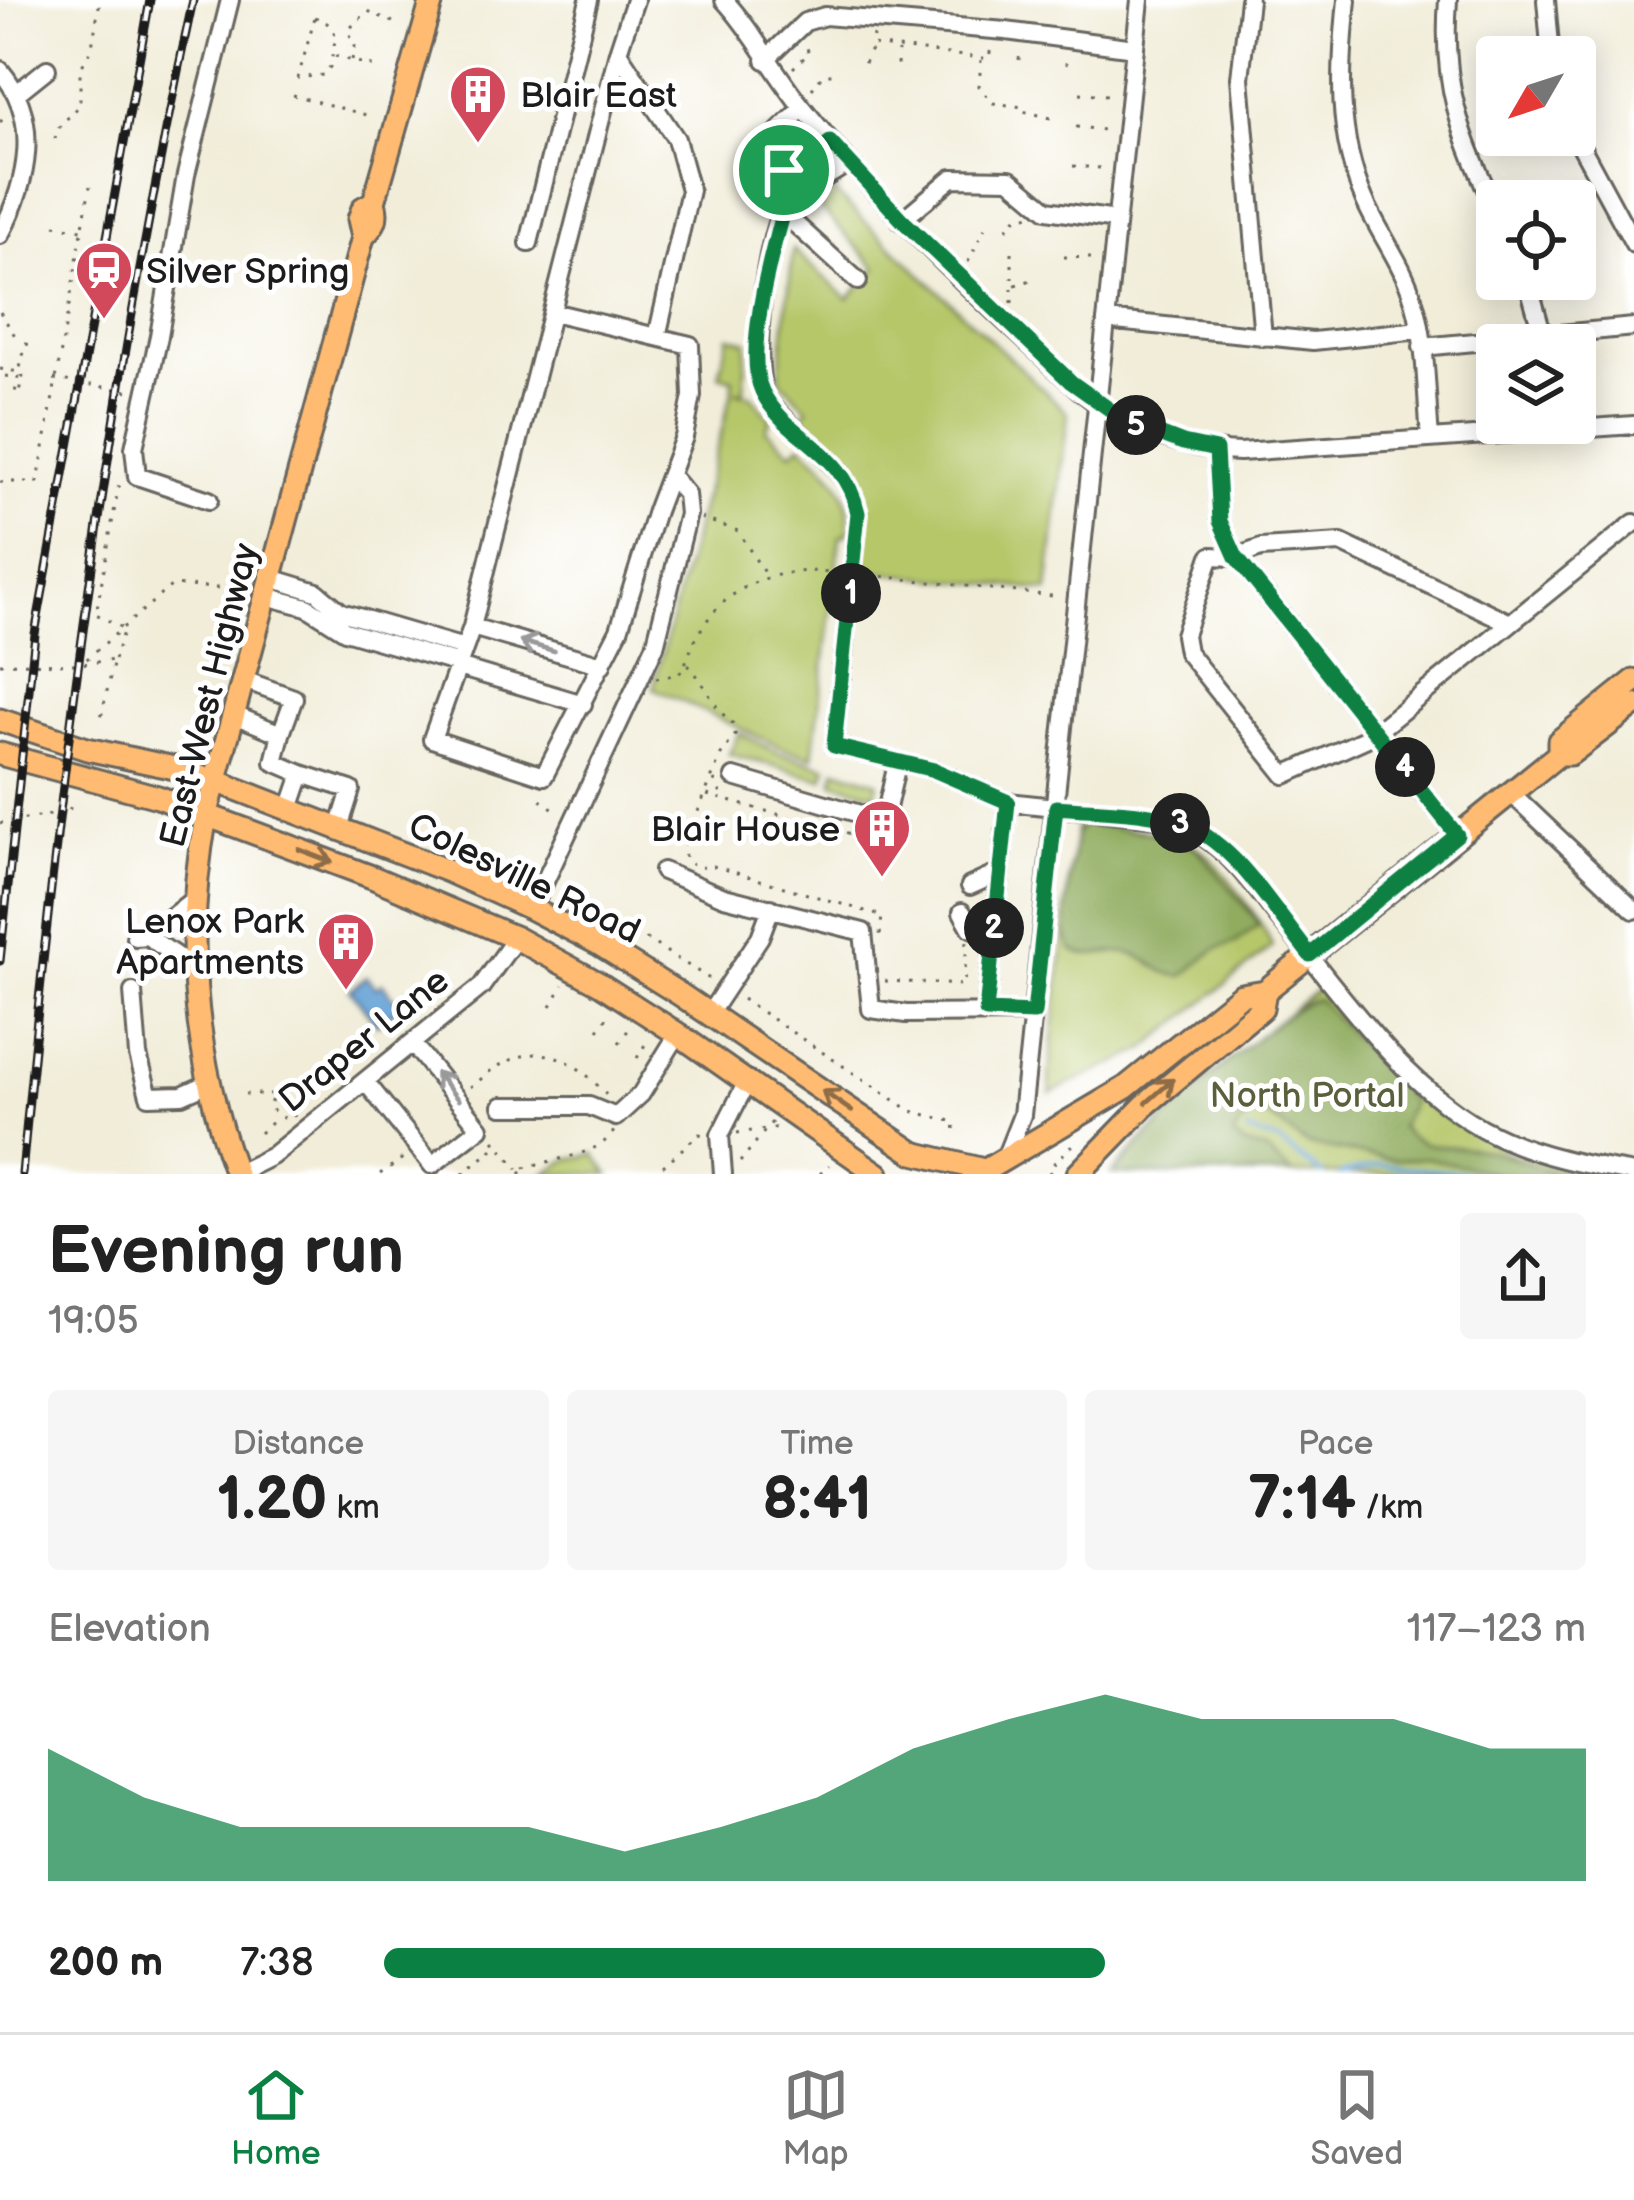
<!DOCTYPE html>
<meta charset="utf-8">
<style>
body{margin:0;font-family:"Balsamiq Sans",sans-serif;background:#f6f6f6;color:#222;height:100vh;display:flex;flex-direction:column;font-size:45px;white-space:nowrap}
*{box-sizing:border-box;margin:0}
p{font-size:39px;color:#767676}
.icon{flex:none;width:66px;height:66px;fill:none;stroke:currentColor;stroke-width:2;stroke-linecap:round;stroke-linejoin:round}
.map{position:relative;height:1174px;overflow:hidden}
.side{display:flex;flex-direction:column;background:#fff;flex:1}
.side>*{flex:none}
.needle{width:78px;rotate:231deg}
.controls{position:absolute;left:1476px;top:36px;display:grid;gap:24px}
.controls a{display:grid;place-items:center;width:120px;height:120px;border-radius:12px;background:#fff;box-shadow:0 6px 30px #0003;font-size:60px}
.pin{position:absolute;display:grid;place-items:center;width:102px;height:102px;color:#fff;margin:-51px;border:6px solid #fff;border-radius:50%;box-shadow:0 3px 12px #0007}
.km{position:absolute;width:60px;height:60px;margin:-30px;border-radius:50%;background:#222;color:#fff;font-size:33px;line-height:60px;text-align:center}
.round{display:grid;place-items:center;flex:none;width:126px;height:126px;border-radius:12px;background:#f6f6f6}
.head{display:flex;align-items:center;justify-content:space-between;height:204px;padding:0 48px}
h1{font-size:66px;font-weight:700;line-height:90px}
.stats{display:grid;grid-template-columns:repeat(3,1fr);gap:18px;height:204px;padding:12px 48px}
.stats div{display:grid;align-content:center;border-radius:12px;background:#f6f6f6;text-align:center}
.stats b{font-size:60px;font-weight:700}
.stats small{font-size:33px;font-weight:400}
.stats p{font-size:33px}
.chart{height:336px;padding:24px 48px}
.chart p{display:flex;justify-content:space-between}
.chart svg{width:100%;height:216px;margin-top:12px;fill:#0b8043;opacity:.7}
ul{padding:0 48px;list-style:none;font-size:39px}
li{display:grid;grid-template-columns:192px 144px 1fr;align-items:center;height:90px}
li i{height:30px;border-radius:15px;background:#0b8043}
.dock{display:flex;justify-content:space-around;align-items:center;height:168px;border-top:3px solid #e0e0e0;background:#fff;font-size:33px;color:#767676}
.dock a{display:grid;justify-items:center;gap:6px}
.dock .on{color:#0b8043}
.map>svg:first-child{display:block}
.green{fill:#b6c76a;stroke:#697243;stroke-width:3}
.forest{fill:#90ac5e;stroke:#56643d;stroke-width:3}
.water{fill:#65a2d6;stroke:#405f79;stroke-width:3}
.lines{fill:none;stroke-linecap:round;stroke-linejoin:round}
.stream{stroke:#65a2d6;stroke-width:4.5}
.minor-casing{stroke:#67655e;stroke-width:22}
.major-casing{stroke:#67655e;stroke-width:27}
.path{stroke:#67655e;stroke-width:3;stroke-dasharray:3 9;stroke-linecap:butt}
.minor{stroke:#fff;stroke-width:16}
.major{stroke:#ffbb71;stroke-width:21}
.rail-casing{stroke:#1c1c1c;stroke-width:9}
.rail{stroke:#fff;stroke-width:4.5;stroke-dasharray:14;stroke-linecap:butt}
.oneway{stroke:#999}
.oneway2{stroke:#8e6c46}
.route-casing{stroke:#fff;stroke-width:24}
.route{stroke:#0b8043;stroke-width:15}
.labels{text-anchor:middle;stroke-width:10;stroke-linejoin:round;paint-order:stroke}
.poi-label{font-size:36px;fill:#1c1c1c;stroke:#fff;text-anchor:start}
.street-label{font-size:36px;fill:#1c1c1c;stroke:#fff}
.park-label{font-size:36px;fill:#5a603b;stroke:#fff}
</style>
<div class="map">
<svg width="1634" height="1174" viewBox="0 0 1634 1174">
<rect width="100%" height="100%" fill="#fff"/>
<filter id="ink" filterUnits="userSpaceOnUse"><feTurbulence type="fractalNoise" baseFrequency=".00833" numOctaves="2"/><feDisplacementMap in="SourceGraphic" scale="24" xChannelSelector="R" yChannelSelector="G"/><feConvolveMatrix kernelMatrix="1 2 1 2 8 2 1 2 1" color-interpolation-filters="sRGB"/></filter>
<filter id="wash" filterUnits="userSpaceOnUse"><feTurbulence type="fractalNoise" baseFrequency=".004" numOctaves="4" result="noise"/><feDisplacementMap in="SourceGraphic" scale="48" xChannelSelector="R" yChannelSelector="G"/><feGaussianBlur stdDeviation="2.7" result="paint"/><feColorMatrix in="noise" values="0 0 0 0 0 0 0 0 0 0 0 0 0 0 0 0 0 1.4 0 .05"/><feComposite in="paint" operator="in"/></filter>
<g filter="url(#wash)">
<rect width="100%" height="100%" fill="#f1edd9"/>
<path class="green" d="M832 190 1068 413 1048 591 858 570 864 501 855 477 799 420 808 409 779 379 793 249 848 299 877 268 811 198Z
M729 336 747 341 744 391 736 392 751 395 771 419 766 429 792 452 801 445C831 470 854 491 848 533L840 537 813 757 785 749 653 688 732 392 733 379 719 375Z
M739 733 779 753 827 767 823 779 729 754Z
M836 769 878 782 875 794 833 782Z
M1102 826C1132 830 1170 830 1197 847 1217 859 1265 924 1272 947L1144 1050 1051 1093 1049 1075 1076 828Z
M1318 989 1420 1102 1511 1154 1579 1174H1111C1171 1102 1245 1047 1318 989Z
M595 1154 609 1174H544L569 1159Z"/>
<path class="forest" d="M1090 824 1173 836 1198 850 1260 924 1237 942 1216 949 1183 976C1160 976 1152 959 1132 954 1114 948 1093 960 1076 952 1054 943 1073 857 1076 835L1082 826Z
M1318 999 1412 1102 1400 1127C1421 1155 1465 1142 1494 1152 1516 1160 1536 1168 1560 1174H1501L1426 1158 1394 1160 1309 1145C1280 1132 1261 1089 1233 1136L1243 1144 1266 1151 1293 1174H1114C1148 1137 1275 1008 1318 999Z"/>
<path class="water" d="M366 976 376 988 382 983 401 1006 377 1025 350 990Z"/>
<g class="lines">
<path class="stream" d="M1248 1131 1279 1142 1322 1174
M1341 1174 1380 1165 1476 1174"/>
</g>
</g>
<g filter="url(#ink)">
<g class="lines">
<g class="minor-casing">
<path id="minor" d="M724 0C753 31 772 69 799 103 868 189 945 267 1026 341 1057 369 1088 403 1126 421 1161 438 1201 451 1240 452L1634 425
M1249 0 1240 78 1263 337
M1347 0C1340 69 1336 135 1365 201 1380 235 1403 264 1414 301 1427 344 1426 394 1430 439
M1448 0C1441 87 1461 135 1497 213
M1546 0 1551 57
M618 52 676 139 690 190 657 337
M765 60 805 22 825 16 1006 31 1135 48
M0 70C42 119 28 182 0 235
M17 93 47 69
M803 108 779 131 784 170 805 163 830 142
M1575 135 1634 244
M849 162C833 175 798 191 787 203 766 226 748 374 768 400 798 440 847 460 858 513L834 746 934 770 1008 802 1166 819C1219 835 1248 878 1281 920 1339 992 1408 1093 1493 1134 1538 1156 1585 1165 1634 1173
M782 212 858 281
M901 221 952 178 1010 179 1047 210 1116 220
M529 243 589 0
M1527 279 1543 336
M552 312 690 345 692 396 684 437 656 511 619 630 544 776 432 739 472 627 490 554 618 52 635 0
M1106 320 1313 341 1420 330
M1422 347 1634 327
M1216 450 1220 521 1236 557 1457 835
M209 500 137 476 134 448 159 336 186 175 230 0
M271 578 317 592 341 612 464 648
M266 596 307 607 345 631 459 664
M1510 623 1341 543 1261 548 1236 557 1211 556 1184 635 1187 652 1285 775 1365 739 1376 732 1634 523
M472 627 602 665
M458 667 583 704
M244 680 294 698 281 734
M234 715 281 734 274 762 302 774
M734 777 884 821 897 764
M1511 793 1634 910
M290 809 302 774 351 790 339 828
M663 871 724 897 863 932 871 1009 906 1014 1034 1013
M970 886 999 873
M532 909 655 646 688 514 686 494 670 475
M962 912 971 928 993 938
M147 936 192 967
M135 937 147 936 194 899
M133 992 138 1055 149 1096 182 1095 209 1083
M986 1011 1008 802
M709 1014 760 937 771 908
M365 1081 432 1165 480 1128 412 1043
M502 1106H589L616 1117 641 1094 678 1034
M1005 1158 1022 1115 1140 0
M236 1174 272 1156 481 987 516 938
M723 1174 720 1135 748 1080"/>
</g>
<g class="major-casing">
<path id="major" d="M363 237C375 224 379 219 374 202L432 0
M0 720 87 749 179 769 216 781 448 871 532 909 599 944 681 995 914 1153 984 1170
M0 754 158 797 372 877 516 938 600 984 678 1034 878 1174
M1559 754V741L1634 681
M236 1174C194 1058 183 937 206 816L363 237 359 219 363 208 374 202
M979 1174 1125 1088 1241 995 1265 991 1559 754H1570L1634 705
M1078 1174 1144 1106 1262 1008 1265 991"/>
</g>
<path class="path" d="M315 17 327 23 336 35 330 67 323 75 298 78Z
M873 35 872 45 981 58H989L991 46
M335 56 379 68
M352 60 355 46 348 30 368 11 393 22
M981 60 979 86 993 103 1023 107V111L1055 119
M1019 60 1020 49
M864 63 872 47
M897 65 898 51
M1066 65 1067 54
M793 68 809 53 806 46
M812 89 823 74H837
M1080 93 1108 95
M293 95 366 115
M0 122 3 119
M1076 127 1104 130
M55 139 57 129 80 105V70L92 47 100 0
M1073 166 1100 168
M55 225 82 230
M1007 229 1015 219 1030 215
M1064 257 1091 258
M968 262 985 228
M1015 285 1035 279
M1012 303V251
M0 312 19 342
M0 369 19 372 26 344 33 345
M5 376 18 378 15 393H19L22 377 28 378
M54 379 129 391
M0 482H38L90 186
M701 518 738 531 766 576
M870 575 1052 596
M114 660 124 629 96 614 120 478
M0 663 81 664 114 660 100 722
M688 665C708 685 712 709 735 725
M656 678 679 674C687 663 689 652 695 640 723 585 775 567 832 572
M74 716 81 664 172 585 231 589
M736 734 721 755 684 846 685 858 696 868 713 866 882 916 880 935
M714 780 723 798
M707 795 899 847 898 833
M540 800 559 812
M0 823 69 812 71 804
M571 908 578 904 643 937 713 981
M885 981 964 985 967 941
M742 999 911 1111 955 1122 954 1134
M551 1006 563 985
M598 1030 610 1013
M619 1043 631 1026
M637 1058 649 1038
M470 1087C478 1083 484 1075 492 1070 540 1039 573 1056 608 1097
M271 1103a15 15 0 1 1 30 0a15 15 0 1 1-30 0Z
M245 1094H271
M260 1133 275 1119
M737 1133 781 1127
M494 1140 518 1169
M740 1162 772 1122
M380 1174 403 1158
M463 1174 498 1145
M522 1174 518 1170C550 1158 597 1158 614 1131
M654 1174 699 1134 704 1135
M820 1174 829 1165
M1050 1174 1049 1168 1073 1145V1140"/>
<use href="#minor" class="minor"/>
<use href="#major" class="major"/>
<g class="rail-casing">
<path id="rail" d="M0 961 35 634 150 0
M22 1174C58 780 109 387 193 0"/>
</g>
<use href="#rail" class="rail"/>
</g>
<defs><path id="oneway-shaft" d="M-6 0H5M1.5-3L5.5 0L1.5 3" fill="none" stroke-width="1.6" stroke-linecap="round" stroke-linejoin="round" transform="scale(3)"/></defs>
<g class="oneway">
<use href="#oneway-shaft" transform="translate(537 646) rotate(-164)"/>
<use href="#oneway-shaft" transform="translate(447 1086) rotate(-129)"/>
</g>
<g class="oneway2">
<use href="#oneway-shaft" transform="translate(316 856) rotate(21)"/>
<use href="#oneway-shaft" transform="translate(1160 1091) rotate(-41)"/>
<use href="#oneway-shaft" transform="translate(837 1101) rotate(-145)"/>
</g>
</g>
<g class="lines" filter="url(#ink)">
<g class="route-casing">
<path id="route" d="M830 142 902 220 1071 382 1126 421 1183 443 1216 450 1220 521 1236 557 1457 835 1310 955C1275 912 1239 848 1187 825 1149 809 1097 811 1056 807L1034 1013 986 1011 1008 802 934 770 834 746 858 513C844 448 785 439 762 391 743 352 773 248 784 207 787 196 785 182 784 170L805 163Z"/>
</g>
<use href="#route" class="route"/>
</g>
<defs>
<g id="building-pin" transform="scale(3)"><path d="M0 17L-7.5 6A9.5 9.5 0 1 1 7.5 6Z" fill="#d1495b" stroke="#fff"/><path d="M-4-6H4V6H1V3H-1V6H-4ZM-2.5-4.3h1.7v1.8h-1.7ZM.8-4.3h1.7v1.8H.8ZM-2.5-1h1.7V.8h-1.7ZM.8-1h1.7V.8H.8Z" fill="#fff"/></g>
<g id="station-pin" transform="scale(3)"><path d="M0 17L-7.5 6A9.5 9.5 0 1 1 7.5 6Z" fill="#d1495b" stroke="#fff"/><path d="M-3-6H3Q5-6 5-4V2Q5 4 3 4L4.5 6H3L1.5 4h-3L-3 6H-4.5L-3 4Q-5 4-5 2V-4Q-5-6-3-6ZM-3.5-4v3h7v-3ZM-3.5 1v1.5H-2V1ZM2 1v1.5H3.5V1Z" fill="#fff"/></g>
</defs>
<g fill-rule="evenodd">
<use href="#building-pin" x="478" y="94"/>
<use href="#station-pin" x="104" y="270"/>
<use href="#building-pin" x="882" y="828"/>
<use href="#building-pin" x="346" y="941"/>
</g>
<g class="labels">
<g class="poi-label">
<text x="520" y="107">Blair East</text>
<text x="146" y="283">Silver Spring</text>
<text x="840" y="841" text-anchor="end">Blair House</text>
<text x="304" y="933" text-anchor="end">Lenox Park<tspan x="304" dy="41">Apartments</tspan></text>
</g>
<g class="street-label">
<text transform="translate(208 695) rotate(-76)" y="13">East-West Highway</text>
<text transform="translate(525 877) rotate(26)" y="13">Colesville Road</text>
<text transform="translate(363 1039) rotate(-39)" y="13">Draper Lane</text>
</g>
<g class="park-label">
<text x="1307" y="1107">North Portal</text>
</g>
</g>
</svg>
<div class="controls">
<a><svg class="needle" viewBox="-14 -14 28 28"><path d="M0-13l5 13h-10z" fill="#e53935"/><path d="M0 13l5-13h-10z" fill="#767676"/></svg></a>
<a><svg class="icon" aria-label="locate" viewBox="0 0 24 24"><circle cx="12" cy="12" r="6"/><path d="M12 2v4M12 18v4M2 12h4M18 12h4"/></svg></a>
<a><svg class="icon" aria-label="layers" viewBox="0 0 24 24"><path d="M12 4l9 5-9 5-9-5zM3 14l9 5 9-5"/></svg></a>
</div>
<div class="pin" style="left:784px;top:170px;background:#1e9e55"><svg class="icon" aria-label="arrive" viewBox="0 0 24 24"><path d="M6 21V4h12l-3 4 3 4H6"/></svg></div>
<b class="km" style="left:851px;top:593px">1</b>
<b class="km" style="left:994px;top:928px">2</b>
<b class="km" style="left:1180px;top:823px">3</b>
<b class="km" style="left:1405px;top:767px">4</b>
<b class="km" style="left:1136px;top:425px">5</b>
</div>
<section class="side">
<div class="head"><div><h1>Evening run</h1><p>19:05</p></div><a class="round"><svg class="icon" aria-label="share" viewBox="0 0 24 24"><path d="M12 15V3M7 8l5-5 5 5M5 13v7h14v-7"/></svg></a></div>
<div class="stats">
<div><p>Distance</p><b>1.20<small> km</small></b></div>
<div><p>Time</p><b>8:41</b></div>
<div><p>Pace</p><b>7:14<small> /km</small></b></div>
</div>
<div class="chart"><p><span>Elevation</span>117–123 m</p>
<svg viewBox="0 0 160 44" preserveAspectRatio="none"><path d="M0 44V17L10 27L20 33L30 33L40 33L50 33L60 38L70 33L80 27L90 17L100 11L110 6L120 11L130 11L140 11L150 17L160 17V44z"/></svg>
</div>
<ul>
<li><b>200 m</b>7:38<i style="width:60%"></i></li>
</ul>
</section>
<nav class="dock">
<a class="on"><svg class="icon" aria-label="home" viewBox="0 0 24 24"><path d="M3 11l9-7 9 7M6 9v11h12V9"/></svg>Home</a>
<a><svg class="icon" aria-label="map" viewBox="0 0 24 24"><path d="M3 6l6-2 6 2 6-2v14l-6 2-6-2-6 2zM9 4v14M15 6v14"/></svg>Map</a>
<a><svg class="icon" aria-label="saved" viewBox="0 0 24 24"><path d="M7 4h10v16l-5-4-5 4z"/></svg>Saved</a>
</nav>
